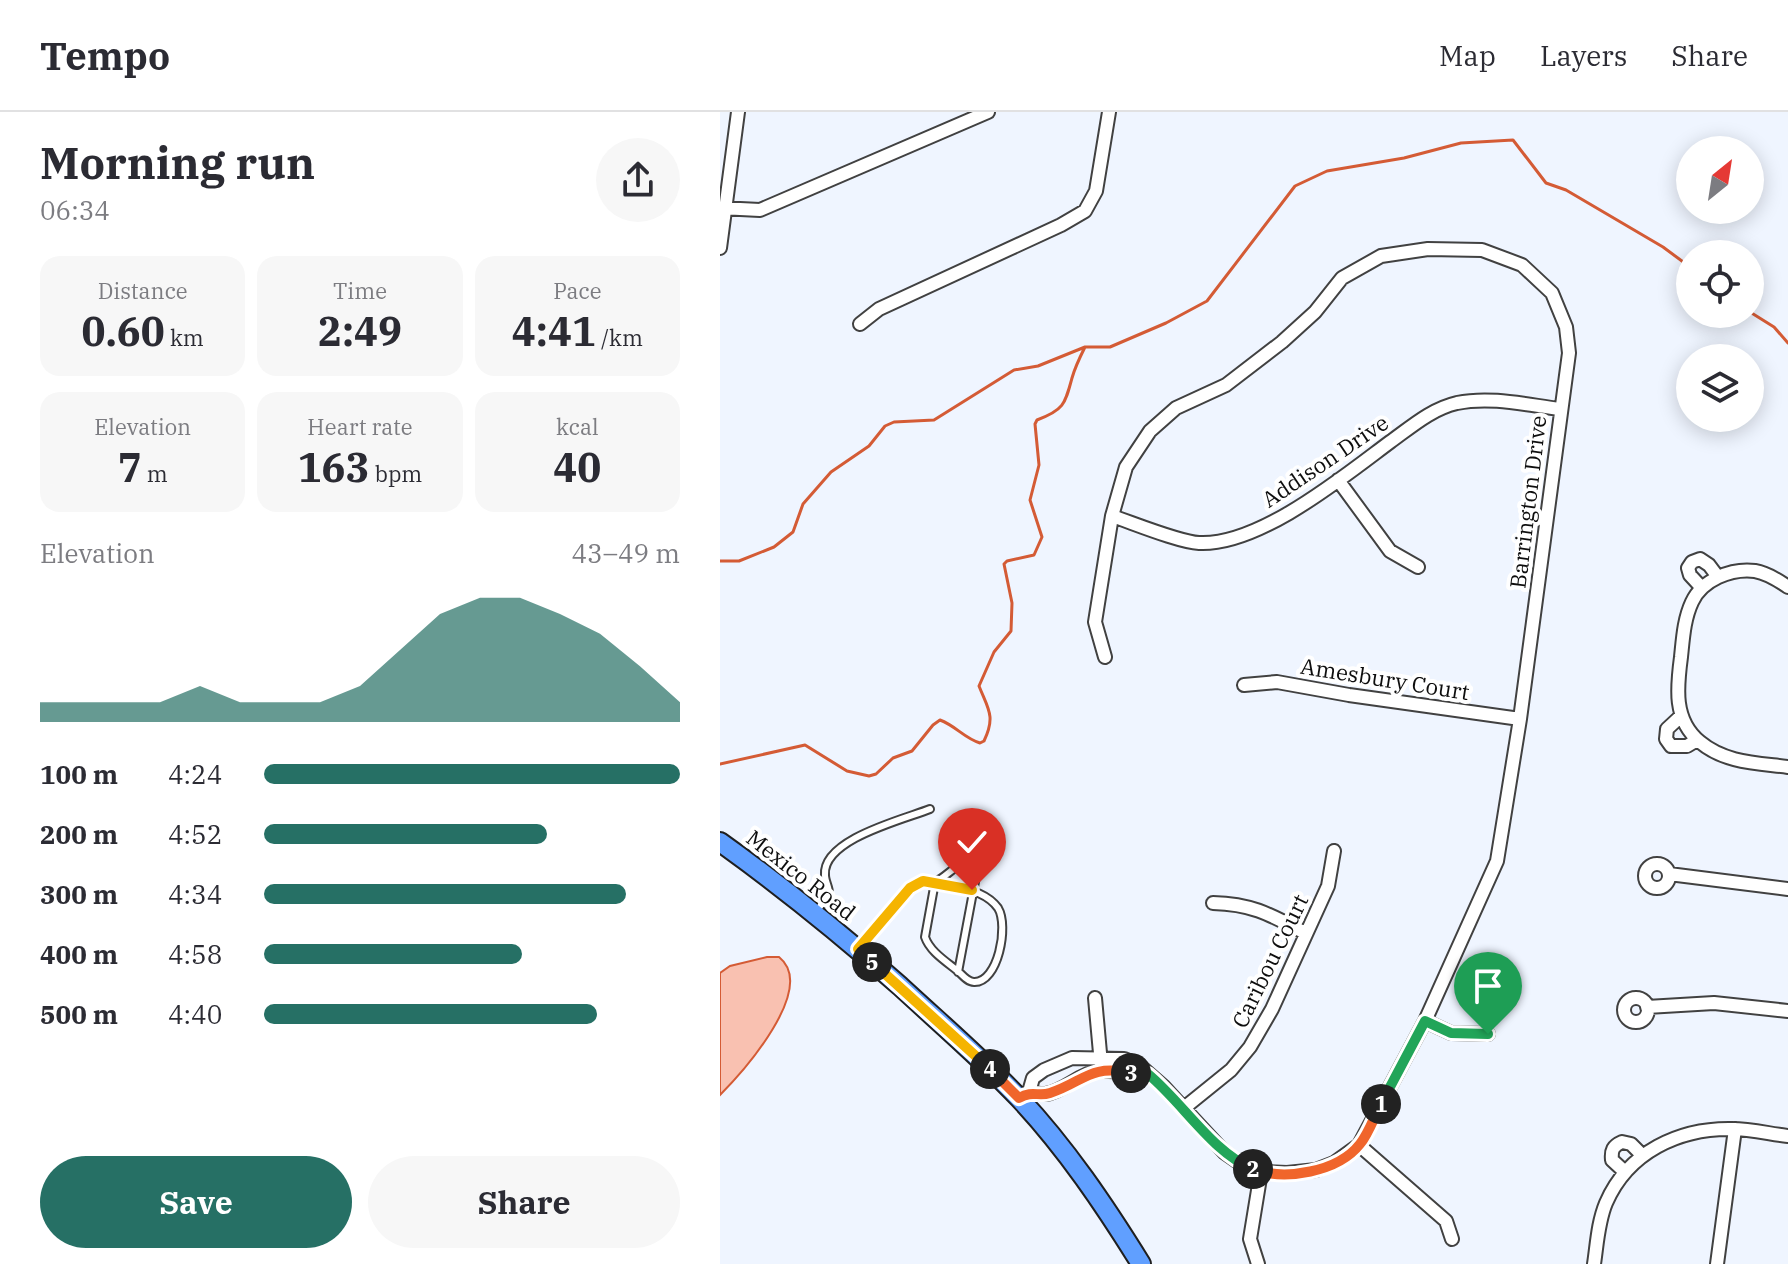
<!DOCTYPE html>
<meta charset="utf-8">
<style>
body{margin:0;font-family:"IBM Plex Serif",serif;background:#f7f7f7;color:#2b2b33;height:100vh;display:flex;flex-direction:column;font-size:30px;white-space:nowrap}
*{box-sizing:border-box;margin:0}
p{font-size:26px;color:#7c7c81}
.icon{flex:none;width:44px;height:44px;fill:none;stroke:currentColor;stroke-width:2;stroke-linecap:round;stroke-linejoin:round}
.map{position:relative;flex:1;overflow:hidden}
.panel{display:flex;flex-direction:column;background:#fff;width:720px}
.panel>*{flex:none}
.needle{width:52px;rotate:30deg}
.tools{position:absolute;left:956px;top:24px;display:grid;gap:16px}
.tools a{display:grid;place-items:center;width:88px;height:88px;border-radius:50%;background:#fff;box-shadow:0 4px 20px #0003;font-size:40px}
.pin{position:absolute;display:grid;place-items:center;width:68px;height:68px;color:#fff;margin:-82px -34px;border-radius:50% 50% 50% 0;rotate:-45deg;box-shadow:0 0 8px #0007}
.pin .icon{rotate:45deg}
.km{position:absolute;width:40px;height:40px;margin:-20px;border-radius:50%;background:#222;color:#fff;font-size:22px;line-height:40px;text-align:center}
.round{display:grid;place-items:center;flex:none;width:84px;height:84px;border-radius:42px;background:#f7f7f7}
.head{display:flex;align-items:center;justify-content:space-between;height:136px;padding:0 40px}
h1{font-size:44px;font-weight:800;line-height:60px}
.stats{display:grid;grid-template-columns:repeat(3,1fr);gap:12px;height:136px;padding:8px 40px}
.stats div{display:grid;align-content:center;border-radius:20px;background:#f7f7f7;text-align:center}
.stats b{font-size:40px;font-weight:800}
.stats small{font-size:22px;font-weight:400}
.stats p{font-size:22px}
.chart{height:224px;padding:16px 40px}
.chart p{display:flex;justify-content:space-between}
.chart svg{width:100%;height:144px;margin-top:8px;fill:#267065;opacity:.7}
.primary-button{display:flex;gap:16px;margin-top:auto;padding:16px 40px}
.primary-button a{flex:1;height:92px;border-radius:48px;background:#267065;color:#fff;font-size:32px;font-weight:800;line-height:92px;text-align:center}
.primary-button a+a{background:#f7f7f7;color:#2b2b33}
ul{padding:0 40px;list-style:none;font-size:26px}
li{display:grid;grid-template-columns:128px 96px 1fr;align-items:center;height:60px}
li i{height:20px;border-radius:10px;background:#267065}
header{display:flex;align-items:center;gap:48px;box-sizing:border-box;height:112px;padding:0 40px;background:#fff;border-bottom:2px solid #e1e1e2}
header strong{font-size:38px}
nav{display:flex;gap:44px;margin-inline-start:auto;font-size:28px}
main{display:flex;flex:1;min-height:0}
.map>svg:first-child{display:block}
.water{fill:#f9c1b1;stroke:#d45b35;stroke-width:2}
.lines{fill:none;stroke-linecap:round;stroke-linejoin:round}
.stream{stroke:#d45b35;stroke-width:3}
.service-casing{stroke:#414141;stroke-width:10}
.minor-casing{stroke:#414141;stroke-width:16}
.primary-casing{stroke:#1f1f1f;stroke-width:22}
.service{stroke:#fff;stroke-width:6}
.minor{stroke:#fff;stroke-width:12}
.primary{stroke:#609fff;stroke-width:18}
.split-1-casing{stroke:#fff;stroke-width:16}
.split-2-casing{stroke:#fff;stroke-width:16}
.split-3-casing{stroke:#fff;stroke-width:16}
.split-4-casing{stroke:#fff;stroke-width:16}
.split-5-casing{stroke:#fff;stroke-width:16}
.split-6-casing{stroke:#fff;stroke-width:16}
.split-1{stroke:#22a559;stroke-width:10}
.split-2{stroke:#f0652b;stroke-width:10}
.split-3{stroke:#22a559;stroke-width:10}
.split-4{stroke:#f0652b;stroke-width:10}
.split-5{stroke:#f5b400;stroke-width:10}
.split-6{stroke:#f5b400;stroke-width:10}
.labels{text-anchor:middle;stroke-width:8;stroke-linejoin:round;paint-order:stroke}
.street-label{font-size:22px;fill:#0e0e0e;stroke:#fff}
</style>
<header>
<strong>Tempo</strong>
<nav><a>Map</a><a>Layers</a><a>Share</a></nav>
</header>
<main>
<section class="panel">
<div class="head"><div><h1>Morning run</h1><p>06:34</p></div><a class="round"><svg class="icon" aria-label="share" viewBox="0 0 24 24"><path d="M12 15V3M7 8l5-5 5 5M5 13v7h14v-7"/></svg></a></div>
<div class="stats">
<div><p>Distance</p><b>0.60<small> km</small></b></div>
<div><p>Time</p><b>2:49</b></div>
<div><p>Pace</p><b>4:41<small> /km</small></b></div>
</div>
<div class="stats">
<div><p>Elevation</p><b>7<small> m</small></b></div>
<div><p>Heart rate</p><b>163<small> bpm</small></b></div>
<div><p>kcal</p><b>40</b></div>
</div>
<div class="chart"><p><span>Elevation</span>43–49 m</p>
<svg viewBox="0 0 160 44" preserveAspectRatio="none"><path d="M0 44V38L10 38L20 38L30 38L40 33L50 38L60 38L70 38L80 33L90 22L100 11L110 6L120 6L130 11L140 17L150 27L160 38V44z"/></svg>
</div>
<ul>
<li><b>100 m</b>4:24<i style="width:100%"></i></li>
<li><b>200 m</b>4:52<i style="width:68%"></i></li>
<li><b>300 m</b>4:34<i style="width:87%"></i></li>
<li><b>400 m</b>4:58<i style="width:62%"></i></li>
<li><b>500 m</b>4:40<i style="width:80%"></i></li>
</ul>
<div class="primary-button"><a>Save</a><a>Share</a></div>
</section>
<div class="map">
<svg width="1068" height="1152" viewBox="0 0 1068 1152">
<rect width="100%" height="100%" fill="#eff5ff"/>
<path class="water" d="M47 845H59C98 876 23 960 0 983V861L10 854Z"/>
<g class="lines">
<path class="stream" d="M1030 200 1054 215 1068 231
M0 449H19L54 435 73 420 83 392 111 360 149 334 165 314 174 310 214 308 294 258 318 254 365 235H390L446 211 487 189 575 74 607 59 684 46 741 31 793 28 826 71 846 78 943 135 970 155
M0 652 85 633 127 659 149 664 156 662 173 646 192 639 213 613 220 608C236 614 244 626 260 631L264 629C276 604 268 597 259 574L274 540 291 519 292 491 284 452 287 449 314 443 322 425 310 388 319 353 315 312 317 308C344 298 345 292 352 266 355 255 360 245 365 235"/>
<g class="service-casing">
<path id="service" d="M97 799 109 781C109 775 105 769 105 763 102 727 185 707 210 697
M140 835C155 817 175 786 194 774 207 765 221 771 235 774 251 778 268 782 278 796 289 814 278 871 254 870 248 870 243 864 239 860 227 850 210 840 205 825L215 770C231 763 243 740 257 759L238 860"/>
</g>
<g class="minor-casing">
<path id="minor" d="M0 96 40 98 268 0
M0 136 18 0
M140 212 159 197 341 113 365 99 376 79 389 0
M618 368 670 439 698 455
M392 404C413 411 459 430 479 431 539 434 623 365 670 330 691 315 711 297 737 291 771 284 807 293 840 297
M1068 475C1058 468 1047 461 1035 459 1011 456 982 468 972 490 964 507 963 526 961 545 957 575 953 608 980 630 1005 651 1037 651 1068 655
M982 476 970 463 968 456 972 450 980 447 989 453 998 465
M524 573 557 570 629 583 800 607
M961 604 947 617 946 627 951 634H967L977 628
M925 764a12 12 0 1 1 24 0a12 12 0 1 1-24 0Z
M949 762 1068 777
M493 791C533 792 551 803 585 821
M904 898a12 12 0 1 1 24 0a12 12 0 1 1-24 0Z
M375 886 381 952
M927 895 994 891 1068 899
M705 909 731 921 768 922
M309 980 313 966 324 958 352 946 404 947 419 953 443 974 505 1041 518 1050 541 1060 567 1061 596 1058 614 1051 639 1033 705 909 777 749 800 607 849 241 846 215 832 181 802 153 762 138 708 137 661 144 622 166 595 200 562 230 506 273 456 296 430 319 406 355 392 404 375 510 385 545
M302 984C311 978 316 983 326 982 344 979 359 962 378 959 395 957 411 963 428 962
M464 996 511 958 530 935 552 897 608 774 614 739
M639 1033 726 1109 732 1127
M905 1060 892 1048C891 1038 893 1034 902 1030L911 1032 922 1043
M538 1152 530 1127 541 1060
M874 1152C877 1132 878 1110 886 1091 908 1040 959 1016 1012 1017 1031 1017 1050 1022 1068 1024
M997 1152 1015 1017"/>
</g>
<g class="primary-casing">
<path id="primary" d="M0 730C63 775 122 823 180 874 220 911 262 947 299 986 346 1036 385 1094 421 1152"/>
</g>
<use href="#service" class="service"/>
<use href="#minor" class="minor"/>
<use href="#primary" class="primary"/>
</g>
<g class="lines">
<g class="split-1-casing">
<path id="split-1" d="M661 992 705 909 731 921 768 922"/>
</g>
<g class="split-2-casing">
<path id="split-2" d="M533 1057C565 1069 618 1060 640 1032 649 1021 654 1005 661 992"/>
</g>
<g class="split-3-casing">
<path id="split-3" d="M411 961 428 962C463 991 493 1041 533 1057"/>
</g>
<g class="split-4-casing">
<path id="split-4" d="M270 957 299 986C313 978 318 985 330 981 364 970 369 952 411 961"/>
</g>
<g class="split-5-casing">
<path id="split-5" d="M152 850 270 957"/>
</g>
<g class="split-6-casing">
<path id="split-6" d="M152 850 138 837 190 776 203 769 252 778"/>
</g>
<use href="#split-1" class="split-1"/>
<use href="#split-2" class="split-2"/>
<use href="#split-3" class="split-3"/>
<use href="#split-4" class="split-4"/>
<use href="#split-5" class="split-5"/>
<use href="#split-6" class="split-6"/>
</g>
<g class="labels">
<g class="street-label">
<text transform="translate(605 349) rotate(-34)" y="8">Addison Drive</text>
<text transform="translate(808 390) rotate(-83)" y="8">Barrington Drive</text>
<text transform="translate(665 567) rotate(9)" y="8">Amesbury Court</text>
<text transform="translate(81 763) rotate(38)" y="8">Mexico Road</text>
<text transform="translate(550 849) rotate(-64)" y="8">Caribou Court</text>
</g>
</g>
</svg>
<div class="tools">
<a><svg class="needle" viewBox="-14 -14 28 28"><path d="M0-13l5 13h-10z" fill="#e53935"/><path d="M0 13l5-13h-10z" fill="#7c7c81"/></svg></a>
<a><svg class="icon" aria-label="locate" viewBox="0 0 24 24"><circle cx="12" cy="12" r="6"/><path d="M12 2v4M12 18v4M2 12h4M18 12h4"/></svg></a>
<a><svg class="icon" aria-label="layers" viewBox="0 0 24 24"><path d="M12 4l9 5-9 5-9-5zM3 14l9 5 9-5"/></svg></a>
</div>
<div class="pin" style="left:768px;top:922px;background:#1e9e55"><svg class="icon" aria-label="arrive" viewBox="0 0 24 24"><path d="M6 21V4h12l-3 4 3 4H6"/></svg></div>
<div class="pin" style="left:252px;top:778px;background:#d93025"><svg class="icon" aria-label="check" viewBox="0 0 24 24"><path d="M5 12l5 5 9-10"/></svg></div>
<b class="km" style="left:661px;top:992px">1</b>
<b class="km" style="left:533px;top:1057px">2</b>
<b class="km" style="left:411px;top:961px">3</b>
<b class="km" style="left:270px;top:957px">4</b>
<b class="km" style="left:152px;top:850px">5</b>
</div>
</main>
